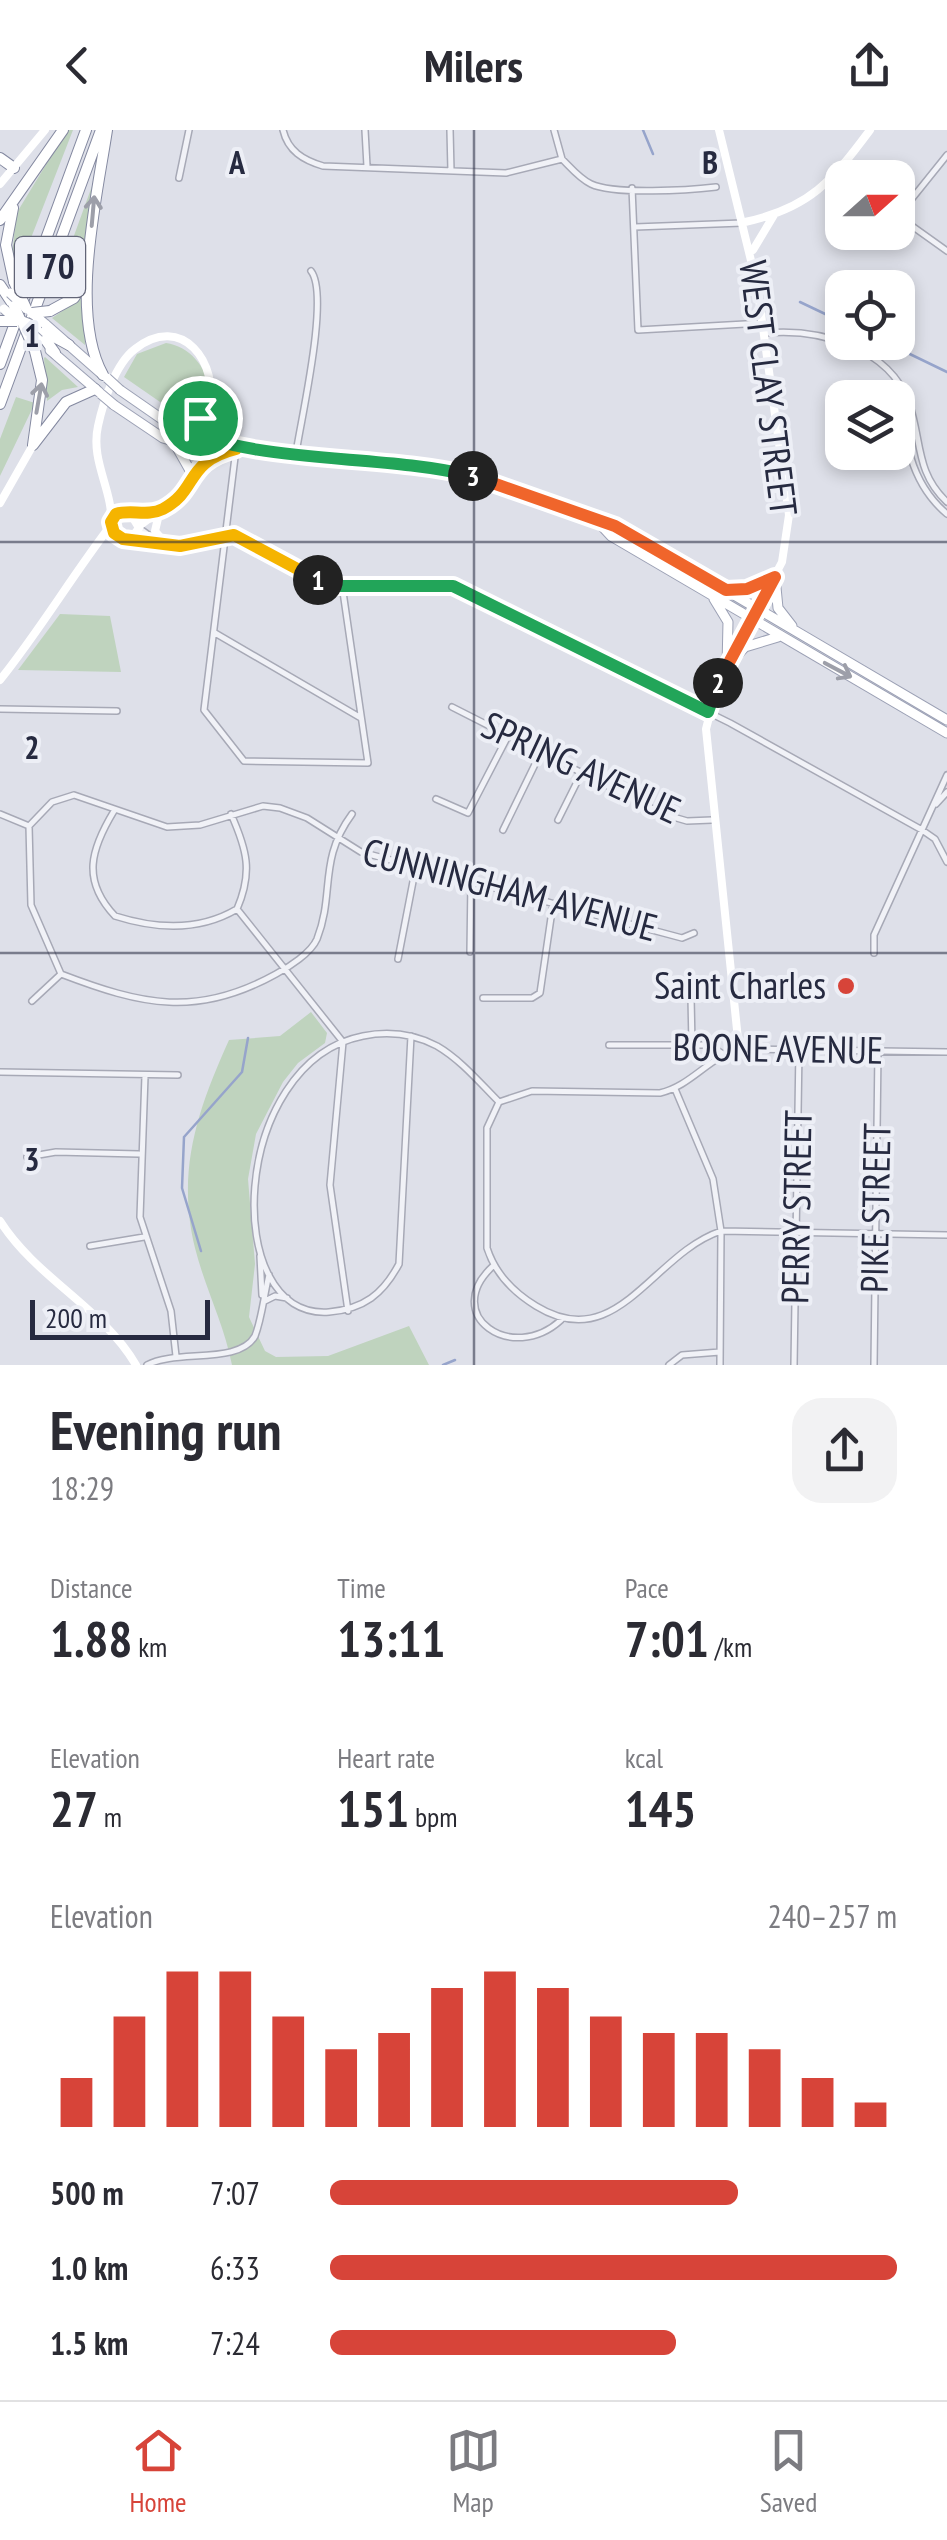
<!DOCTYPE html>
<meta charset="utf-8">
<style>
body{margin:0;font-family:"PT Sans Narrow",sans-serif;background:#f2f2f3;color:#2b2b33;height:100vh;display:flex;flex-direction:column;font-size:38px;white-space:nowrap}
*{box-sizing:border-box;margin:0}
p{font-size:32px;color:#7c7c81}
.icon{flex:none;width:55px;height:55px;fill:none;stroke:currentColor;stroke-width:2;stroke-linecap:round;stroke-linejoin:round}
.map{position:relative;height:1235px;overflow:hidden}
.side{display:flex;flex-direction:column;background:#fff;flex:1}
.side>*{flex:none}
.needle{width:65px;rotate:69deg}
.tools{position:absolute;left:825px;top:30px;display:grid;gap:20px}
.tools a{display:grid;place-items:center;width:90px;height:90px;border-radius:20px;background:#fff;box-shadow:0 5px 15px #0003;font-size:50px}
.scale{position:absolute;left:30px;bottom:25px;width:180px;box-sizing:border-box;padding-left:10px;border:5px solid #262a40;border-top:0;font-size:28px;line-height:35px;white-space:nowrap;color:#262a40;-webkit-text-stroke:8px #edeff6;paint-order:stroke}
.pin{position:absolute;display:grid;place-items:center;width:85px;height:85px;color:#fff;margin:-42px;border:5px solid #fff;border-radius:50%;box-shadow:0 2px 10px #0007}
.km{position:absolute;width:50px;height:50px;margin:-25px;border-radius:50%;background:#222;color:#fff;font-size:28px;line-height:50px;text-align:center}
.round{display:grid;place-items:center;flex:none;width:105px;height:105px;border-radius:30px;background:#f2f2f3}
.summary{display:flex;align-items:center;justify-content:space-between;height:170px;padding:0 50px}
h1{font-size:55px;font-weight:700;line-height:75px}
.figures{display:grid;grid-template-columns:repeat(3,1fr);gap:15px;height:170px;padding:10px 50px}
.figures div{display:grid;align-content:center}
.figures b{font-size:50px;font-weight:700}
.figures small{font-size:28px;font-weight:400}
.figures p{font-size:28px}
.chart{height:280px;padding:20px 50px}
.chart p{display:flex;justify-content:space-between}
.chart svg{width:100%;height:180px;margin-top:10px;stroke:#d74439;stroke-width:6}
ul{padding:0 50px;list-style:none;font-size:32px}
li{display:grid;grid-template-columns:160px 120px 1fr;align-items:center;height:75px}
li i{height:25px;border-radius:12px;background:#d74439}
header{display:flex;justify-content:space-between;align-items:center;height:130px;padding:0 50px;background:#fff;font-size:45px;font-weight:700}
.dock{display:flex;justify-content:space-around;align-items:center;height:140px;border-top:2px solid #e1e1e2;background:#fff;font-size:28px;color:#7c7c81}
.dock a{display:grid;justify-items:center;gap:5px}
.dock .on{color:#d74439}
.map>svg:first-child{display:block}
.green{fill:#bfd3be}
.lines{fill:none;stroke-linecap:round;stroke-linejoin:round}
.stream{stroke:#96a4cb;stroke-width:2.5}
.street-casing{stroke:#a7a9b6;stroke-width:8}
.primary-casing{stroke:#9ca1b5;stroke-width:11}
.highway-casing{stroke:#8489a0;stroke-width:12}
.street{stroke:#f1f2f7;stroke-width:5}
.secondary{stroke:#fff;stroke-width:8}
.primary{stroke:#fff;stroke-width:9}
.highway{stroke:#fff;stroke-width:10}
.primary-bridge-casing{stroke:#9ca1b5;stroke-width:11;stroke-linecap:butt}
.highway-bridge-casing{stroke:#8489a0;stroke-width:12;stroke-linecap:butt}
.primary-bridge{stroke:#fff;stroke-width:9}
.highway-bridge{stroke:#fff;stroke-width:10}
.oneway{stroke:#9d9fa9}
.split-1-casing{stroke:#fff;stroke-width:20}
.split-2-casing{stroke:#fff;stroke-width:20}
.split-3-casing{stroke:#fff;stroke-width:20}
.split-4-casing{stroke:#fff;stroke-width:20}
.split-1{stroke:#f5b400;stroke-width:12}
.split-2{stroke:#22a559;stroke-width:12}
.split-3{stroke:#f0652b;stroke-width:12}
.split-4{stroke:#22a559;stroke-width:12}
.grid{fill:none;stroke:#262a40;stroke-width:2.5;stroke-opacity:0.55}
.poi-dot{fill:#d74439;stroke:#edeff6;stroke-width:4}
.labels{text-anchor:middle;stroke-width:8;stroke-linejoin:round;paint-order:stroke}
.shield{fill:#edeff6;stroke:#626577;stroke-width:2.5}
.shield-label{font-size:35px;font-weight:bold;fill:#262a40}
.street-label{font-size:38px;fill:#262a40;stroke:#edeff6}
.poi-label{font-size:38px;fill:#262a40;stroke:#edeff6;text-anchor:end}
.grid-label{font-size:32px;text-anchor:middle;font-weight:bold;fill:#262a40;stroke:#edeff6;stroke-width:8;stroke-linejoin:round;paint-order:stroke}
</style>
<header><svg class="icon" aria-label="back" viewBox="0 0 24 24"><path d="M15 5l-7 7 7 7"/></svg>Milers<svg class="icon" aria-label="share" viewBox="0 0 24 24"><path d="M12 15V3M7 8l5-5 5 5M5 13v7h14v-7"/></svg></header>
<div class="map">
<svg width="947" height="1235" viewBox="0 0 947 1235">
<rect width="100%" height="100%" fill="#dee0e9"/>
<path class="green" d="M67 0H73L24 126 12 128 16 84Z
M92 56 83 143 68 167 59 147Z
M86 165 85 215 52 188Z
M166 213C198 217 224 259 196 285L176 283 124 247 137 224Z
M44 228 45 227 78 257 62 260 47 271Z
M16 267 35 273 0 346V309Z
M60 484 110 486 121 542 18 540Z
M311 882 327 903 325 913 298 933 283 952 256 1004 248 1049 255 1134 249 1187 265 1221 276 1227 328 1226 409 1196 429 1235H232C224 1194 205 1158 195 1118 176 1040 198 979 229 910L280 906Z"/>
<g class="lines">
<path class="stream" d="M643 0 653 24
M800 172 842 192
M885 212 947 242
M201 1121 182 1058 184 1007 242 942 248 908
M443 1235 455 1230"/>
<g class="street-casing">
<path id="street" d="M283 0C288 21 303 30 323 36L506 43 562 29C571 38 580 49 591 54 614 65 690 60 716 57
M365 0 367 36
M450 0 451 41
M554 0 562 29
M179 48 189 0
M632 58 638 200 763 193
M898 86 947 25
M898 86 947 121
M635 97 742 93
M765 203C819 198 889 217 909 273 922 310 915 342 947 372
M901 260C904 307 909 352 947 384
M236 319 204 580 244 631 368 633 342 455
M296 323C301 289 330 165 311 141
M139 398 157 411
M132 409 180 416 234 405 333 456H453L730 593 922 700 935 709 947 732
M215 503 361 588
M452 577 663 684 687 691 712 690
M0 579 117 581
M436 669 468 683 508 606
M936 674 947 662
M114 681C91 719 81 750 115 786 156 799 200 801 237 779 253 742 247 720 231 684
M0 684 29 696 52 672 74 665 167 697 200 695 263 676 280 678 307 688 361 722 682 808 694 803
M558 690 582 642
M29 696 31 775 61 844C142 875 197 888 276 844 289 837 311 823 317 809 335 763 318 730 352 684
M503 700 541 622
M237 779 343 912
M470 822 471 751
M874 823V805L947 645
M398 829 416 736
M691 867 692 915
M483 868H532L540 863 553 774
M32 871 61 844
M411 906 399 1134C383 1164 364 1179 329 1182 219 1190 230 932 363 906 388 901 414 904 437 916 461 930 480 953 499 972
M343 912 330 1055 348 1181
M609 915H708L723 924
M0 942 178 945
M145 946 140 1087 171 1181 176 1226
M675 959 713 1049 721 1101 720 1235
M499 972 487 998V1118C495 1143 513 1162 536 1176 617 1226 652 1124 721 1101L947 1105
M499 972 532 961 660 963C691 956 709 927 739 919L947 922
M27 1027 56 1022 139 1024
M90 1116 144 1107
M260 1126 262 1165
M493 1136C440 1185 512 1235 561 1190
M265 1171 275 1166 287 1168
M147 1235C176 1219 239 1235 255 1206 262 1188 264 1165 269 1145
M669 1235 682 1225 720 1222
M794 1235 799 919
M874 1235 878 921"/>
</g>
<g class="primary-casing">
<path id="primary" d="M45 194 103 245
M50 220 99 262
M120 260 169 294 236 319
M114 275 163 308 207 321 254 320 440 339 511 357 615 395 947 590
M209 280 211 295 221 312
M171 293 195 290 209 280
M175 314 192 344
M192 344 217 325
M599 393 611 406 947 603
M727 461 747 459 775 447 778 478 792 496
M714 469 728 492 727 536
M727 536 745 517 778 507"/>
</g>
<g class="highway-casing">
<path id="highway" d="M0 28 14 38
M13 78 6 115 14 152
M0 90 63 0
M0 155 14 176
M50 181 74 168 87 146
M36 197 69 215
M37 198 55 223
M0 234 86 0
M103 245C69 184 97 67 107 0
M0 274 101 0
M33 315 42 250 35 221
M33 315 66 272 95 259"/>
</g>
<use href="#street" class="street"/>
<path class="secondary" d="M719 0 757 155 789 385 782 432 717 556 706 599 739 919
M0 54 45 0
M745 92C810 78 832 51 870 0
M753 120 774 85
M0 373 33 315
M159 384 155 401 166 414
M111 395 123 409 132 407 139 398 130 383H120L112 389
M139 396 174 370 192 344
M0 550C40 500 72 446 111 395 114 361 90 332 98 296 103 273 115 234 135 219 182 182 220 233 209 280
M0 1091C36 1148 102 1177 136 1235"/>
<use href="#primary" class="primary"/>
<use href="#highway" class="highway"/>
<g class="primary-bridge-casing">
<path id="primary-bridge" d="M10 163 24 176
M4 179 17 191
M32 183 45 194
M26 198 39 210
M107 248 120 260
M101 264 114 275"/>
</g>
<g class="highway-bridge-casing">
<path id="highway-bridge" d="M14 152 26 178
M14 176 21 191 36 197
M32 183 50 181
M0 191H17
M24 196 35 221"/>
</g>
<use href="#primary-bridge" class="primary-bridge"/>
<use href="#highway-bridge" class="highway-bridge"/>
</g>
<defs><path id="oneway-shaft" d="M-6 0H5M1.5-3L5.5 0L1.5 3" fill="none" stroke-width="1.6" stroke-linecap="round" stroke-linejoin="round" transform="scale(2.5)"/></defs>
<g class="oneway">
<use href="#oneway-shaft" transform="translate(93 81) rotate(-85)"/>
<use href="#oneway-shaft" transform="translate(39 268) rotate(-80)"/>
<use href="#oneway-shaft" transform="translate(838 540) rotate(28)"/>
</g>
<g class="lines">
<g class="split-1-casing">
<path id="split-1" d="M200 288 210 280C210 300 219 311 236 319 184 332 199 360 163 379 147 387 131 379 116 384L111 392 114 403 123 409 180 416 234 405 318 450"/>
</g>
<g class="split-2-casing">
<path id="split-2" d="M318 450 333 456H453L708 582 718 553"/>
</g>
<g class="split-3-casing">
<path id="split-3" d="M473 346 615 396 726 460 747 459 775 447 718 553"/>
</g>
<g class="split-4-casing">
<path id="split-4" d="M200 288 169 294C264 337 372 322 473 346"/>
</g>
<use href="#split-1" class="split-1"/>
<use href="#split-2" class="split-2"/>
<use href="#split-3" class="split-3"/>
<use href="#split-4" class="split-4"/>
</g>
<path class="grid" d="M474 0V1235M0 412H947M0 823H947"/>
<circle class="poi-dot" cx="846" cy="856" r="10"/>
<g class="labels">
<rect class="shield" x="15" y="107" width="70" height="60" rx="8"/>
<g class="shield-label">
<text x="50" y="149">I 70</text>
</g>
<g class="street-label">
<text transform="translate(768 258) rotate(83)" y="13">WEST CLAY STREET</text>
<text transform="translate(581 638) rotate(25)" y="13">SPRING AVENUE</text>
<text transform="translate(510 760) rotate(15)" y="13">CUNNINGHAM AVENUE</text>
<text transform="translate(778 919) rotate(1)" y="13">BOONE AVENUE</text>
<text transform="translate(797 1077) rotate(-89)" y="13">PERRY STREET</text>
<text transform="translate(876 1078) rotate(-89)" y="13">PIKE STREET</text>
</g>
<g class="poi-label">
<text x="826" y="869">Saint Charles</text>
</g>
</g>
<g class="grid-label">
<text x="237" y="44">A</text>
<text x="710" y="44">B</text>
<text x="32" y="217">1</text>
<text x="32" y="629">2</text>
<text x="32" y="1041">3</text>
</g>
</svg>
<div class="tools">
<a><svg class="needle" viewBox="-14 -14 28 28"><path d="M0-13l5 13h-10z" fill="#e53935"/><path d="M0 13l5-13h-10z" fill="#7c7c81"/></svg></a>
<a><svg class="icon" aria-label="locate" viewBox="0 0 24 24"><circle cx="12" cy="12" r="6"/><path d="M12 2v4M12 18v4M2 12h4M18 12h4"/></svg></a>
<a><svg class="icon" aria-label="layers" viewBox="0 0 24 24"><path d="M12 4l9 5-9 5-9-5zM3 14l9 5 9-5"/></svg></a>
</div>
<div class="scale">200 m</div>
<div class="pin" style="left:200px;top:288px;background:#1e9e55"><svg class="icon" aria-label="arrive" viewBox="0 0 24 24"><path d="M6 21V4h12l-3 4 3 4H6"/></svg></div>
<b class="km" style="left:318px;top:450px">1</b>
<b class="km" style="left:718px;top:553px">2</b>
<b class="km" style="left:473px;top:346px">3</b>
</div>
<section class="side">
<div class="summary"><div><h1>Evening run</h1><p>18:29</p></div><a class="round"><svg class="icon" aria-label="share" viewBox="0 0 24 24"><path d="M12 15V3M7 8l5-5 5 5M5 13v7h14v-7"/></svg></a></div>
<div class="figures">
<div><p>Distance</p><b>1.88<small> km</small></b></div>
<div><p>Time</p><b>13:11</b></div>
<div><p>Pace</p><b>7:01<small> /km</small></b></div>
</div>
<div class="figures">
<div><p>Elevation</p><b>27<small> m</small></b></div>
<div><p>Heart rate</p><b>151<small> bpm</small></b></div>
<div><p>kcal</p><b>145</b></div>
</div>
<div class="chart"><p><span>Elevation</span>240–257 m</p>
<svg viewBox="0 0 160 44" preserveAspectRatio="none"><path d="M5 44V32M15 44V17M25 44V6M35 44V6M45 44V17M55 44V25M65 44V21M75 44V10M85 44V6M95 44V10M105 44V17M115 44V21M125 44V21M135 44V25M145 44V32M155 44V38"/></svg>
</div>
<ul>
<li><b>500 m</b>7:07<i style="width:72%"></i></li>
<li><b>1.0 km</b>6:33<i style="width:100%"></i></li>
<li><b>1.5 km</b>7:24<i style="width:61%"></i></li>
</ul>
</section>
<nav class="dock">
<a class="on"><svg class="icon" aria-label="home" viewBox="0 0 24 24"><path d="M3 11l9-7 9 7M6 9v11h12V9"/></svg>Home</a>
<a><svg class="icon" aria-label="map" viewBox="0 0 24 24"><path d="M3 6l6-2 6 2 6-2v14l-6 2-6-2-6 2zM9 4v14M15 6v14"/></svg>Map</a>
<a><svg class="icon" aria-label="saved" viewBox="0 0 24 24"><path d="M7 4h10v16l-5-4-5 4z"/></svg>Saved</a>
</nav>
